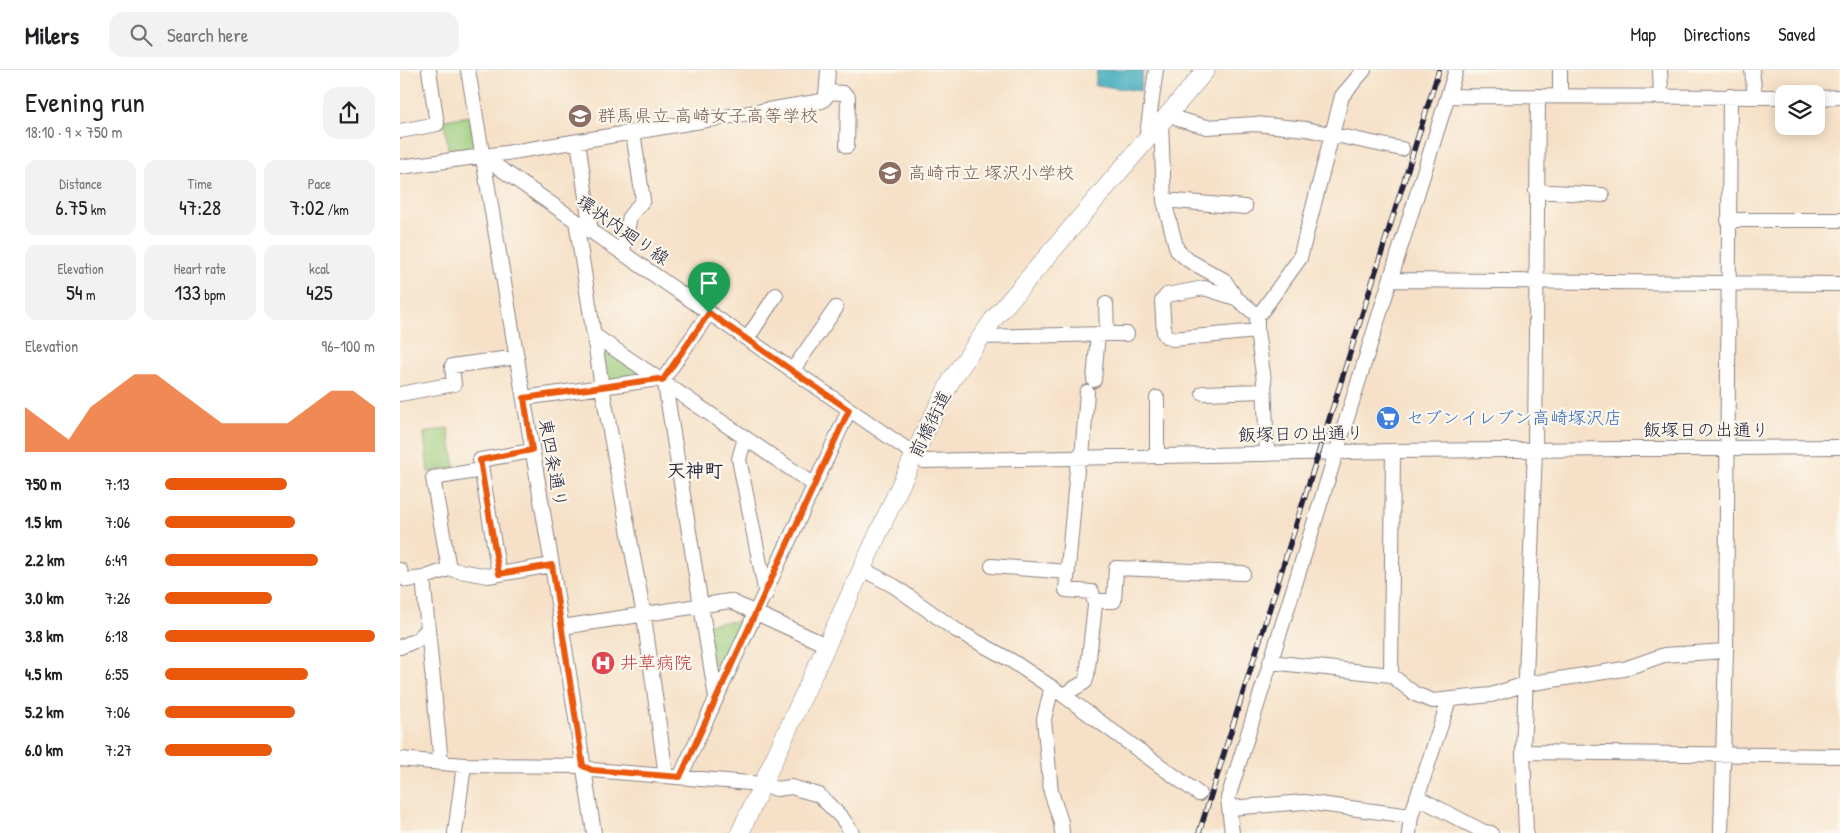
<!DOCTYPE html>
<meta charset="utf-8">
<style>
body{margin:0;font-family:"Patrick Hand","Klee One",sans-serif;background:#f2f2f2;color:#202124;height:100vh;display:flex;flex-direction:column;font-size:19px;white-space:nowrap}
*{box-sizing:border-box;margin:0}
p{font-size:16px;color:#757577}
.icon{flex:none;width:28px;height:28px;fill:none;stroke:currentColor;stroke-width:2;stroke-linecap:round;stroke-linejoin:round}
.map{position:relative;flex:1;overflow:hidden}
.side{display:flex;flex-direction:column;background:#fff;width:400px}
.side>*{flex:none}
.controls{position:absolute;left:1375px;top:15px;display:grid;gap:10px}
.controls a{display:grid;place-items:center;width:50px;height:50px;border-radius:10px;background:#fff;box-shadow:0 2px 12px #0003;font-size:25px}
.pin{position:absolute;display:grid;place-items:center;width:42px;height:42px;color:#fff;margin:-51px -21px;border-radius:50% 50% 50% 0;rotate:-45deg;box-shadow:0 0 5px #0007}
.pin .icon{rotate:45deg}
.round{display:grid;place-items:center;flex:none;width:52px;height:52px;border-radius:15px;background:#f2f2f2}
.overview{display:flex;align-items:center;justify-content:space-between;height:85px;padding:0 25px}
h1{font-size:28px;font-weight:600;line-height:38px}
.stats{display:grid;grid-template-columns:repeat(3,1fr);gap:8px;height:85px;padding:5px 25px}
.stats div{display:grid;align-content:center;border-radius:12px;background:#f2f2f2;text-align:center}
.stats b{font-size:21px;font-weight:600}
.stats small{font-size:14px;font-weight:400}
.stats p{font-size:14px}
.chart{height:140px;padding:10px 25px}
.chart p{display:flex;justify-content:space-between}
.chart svg{width:100%;height:90px;margin-top:5px;fill:#ea580c;opacity:.7}
ul{padding:0 25px;list-style:none;font-size:16px}
li{display:grid;grid-template-columns:80px 60px 1fr;align-items:center;height:38px}
li i{height:12px;border-radius:6px;background:#ea580c}
header{display:flex;align-items:center;gap:30px;box-sizing:border-box;height:70px;padding:0 25px;background:#fff;border-bottom:1px solid #e0e0e0}
header strong{font-size:24px}
nav{display:flex;gap:28px;margin-inline-start:auto;font-size:18px}
.search{width:350px;height:45px;background:#f2f2f2;display:flex;align-items:center;gap:12px;box-sizing:border-box;padding:0 18px;border-radius:15px;color:#757577;font-size:19px}
main{display:flex;flex:1;min-height:0}
.map>svg:first-child{display:block}
.green{fill:#9bcb7b;stroke:#5e765b}
.water{fill:#3daabc;stroke:#30667c}
.lines{fill:none;stroke-linecap:round;stroke-linejoin:round}
.minor-casing{stroke:#8c8282;stroke-width:16}
.major-casing{stroke:#8c8282;stroke-width:19}
.minor{stroke:#fff;stroke-width:14}
.major{stroke:#fff;stroke-width:18}
.rail-casing{stroke:#22223b;stroke-width:5.5}
.rail{stroke:#fbf7ec;stroke-width:4;stroke-dasharray:11;stroke-linecap:butt}
.route-casing{stroke:#fff;stroke-width:10}
.route{stroke:#ea580c;stroke-width:6}
.labels{text-anchor:middle;stroke-width:4.5;stroke-linejoin:round;paint-order:stroke}
.education-label{font-size:18px;fill:#785e54;stroke:#fbf7ec;text-anchor:start}
.street-label{font-size:18px;fill:#22223b;stroke:#fbf7ec}
.shop-label{font-size:18px;fill:#366cbe;stroke:#fbf7ec;text-anchor:start}
.health-label{font-size:18px;fill:#be3a42;stroke:#fbf7ec;text-anchor:start}
.neighbourhood-label{font-size:19px;font-weight:bold;fill:#22223b;stroke:#fbf7ec}
</style>
<header>
<strong>Milers</strong>
<div class="search"><svg class="icon" aria-label="search" viewBox="0 0 24 24"><circle cx="10" cy="10" r="6"/><path d="M15 15l6 6"/></svg>Search here</div>
<nav><a>Map</a><a>Directions</a><a>Saved</a></nav>
</header>
<main>
<section class="side">
<div class="overview"><div><h1>Evening run</h1><p>18:10 · 9 × 750 m</p></div><a class="round"><svg class="icon" aria-label="share" viewBox="0 0 24 24"><path d="M12 15V3M7 8l5-5 5 5M5 13v7h14v-7"/></svg></a></div>
<div class="stats">
<div><p>Distance</p><b>6.75<small> km</small></b></div>
<div><p>Time</p><b>47:28</b></div>
<div><p>Pace</p><b>7:02<small> /km</small></b></div>
</div>
<div class="stats">
<div><p>Elevation</p><b>54<small> m</small></b></div>
<div><p>Heart rate</p><b>133<small> bpm</small></b></div>
<div><p>kcal</p><b>425</b></div>
</div>
<div class="chart"><p><span>Elevation</span>96–100 m</p>
<svg viewBox="0 0 160 44" preserveAspectRatio="none"><path d="M0 44V22L10 30L20 38L30 22L40 14L50 6L60 6L70 14L80 22L90 30L100 30L110 30L120 30L130 22L140 14L150 14L160 22V44z"/></svg>
</div>
<ul>
<li><b>750 m</b>7:13<i style="width:58%"></i></li>
<li><b>1.5 km</b>7:06<i style="width:62%"></i></li>
<li><b>2.2 km</b>6:49<i style="width:73%"></i></li>
<li><b>3.0 km</b>7:26<i style="width:51%"></i></li>
<li><b>3.8 km</b>6:18<i style="width:100%"></i></li>
<li><b>4.5 km</b>6:55<i style="width:68%"></i></li>
<li><b>5.2 km</b>7:06<i style="width:62%"></i></li>
<li><b>6.0 km</b>7:27<i style="width:51%"></i></li>
</ul>
</section>
<div class="map">
<svg width="1440" height="763" viewBox="0 0 1440 763">
<rect width="100%" height="100%" fill="#fbf7ec"/>
<filter id="ink" filterUnits="userSpaceOnUse"><feTurbulence type="fractalNoise" baseFrequency=".02" numOctaves="2"/><feDisplacementMap in="SourceGraphic" scale="10" xChannelSelector="R" yChannelSelector="G"/><feConvolveMatrix kernelMatrix="1 2 1 2 8 2 1 2 1" color-interpolation-filters="sRGB"/></filter>
<filter id="wash" filterUnits="userSpaceOnUse"><feTurbulence type="fractalNoise" baseFrequency=".0096" numOctaves="4" result="noise"/><feDisplacementMap in="SourceGraphic" scale="20" xChannelSelector="R" yChannelSelector="G"/><feGaussianBlur stdDeviation="1.12" result="paint"/><feColorMatrix in="noise" values="0 0 0 0 0 0 0 0 0 0 0 0 0 0 0 0 0 1.4 0 .05"/><feComposite in="paint" operator="in"/></filter>
<g filter="url(#wash)">
<rect width="100%" height="100%" fill="#f6e1c8"/>
<path class="green" d="M70 46 76 82 49 85 44 50Z
M197 270 253 308 204 315Z
M48 358 55 397 28 402 24 363Z
M348 550 325 599 320 600 314 596 307 554Z"/>
<path class="water" d="M697 0H743L740 21 695 15Z"/>
</g>
<g filter="url(#ink)">
<g class="lines">
<g class="minor-casing">
<path id="minor" d="M68 0 152 495 194 763
M1260 0 1261 26
M1352 0 1355 26
M426 22 443 23 448 27 447 76
M1160 25V0
M1049 26 1384 27
M1416 28 1440 27
M770 43 781 50 807 57 855 54 906 59 1002 79
M761 53 764 131 777 180 788 190 824 210 836 228 857 245V261L864 311 867 384
M0 61 37 54 29 0
M178 71 191 162
M746 71 756 0
M82 86 524 391 993 381 1440 377
M0 97 106 83 422 31 426 27 428 0
M1136 121 1202 125
M764 130 845 137
M1328 150H1440
M176 151 202 317 244 546 266 706
M223 182 230 146 243 130 233 62
M991 210 1440 214
M836 228 804 218 767 225 762 231 764 263 767 267 773 269 857 261
M857 245 862 241 900 188 942 26 964 0
M707 264H727
M194 265 413 414
M580 267 707 264 706 234
M347 269 376 225
M392 301 436 238
M694 310 698 264
M262 311 309 243
M265 314 316 628
M803 323 864 321
M0 324 54 314 52 296 117 287
M124 328 258 309
M345 368 339 389 366 524
M757 385V328
M682 388 687 322
M592 496 668 502
M49 499 33 408 82 400
M462 499 494 516 556 560 612 591 663 625 799 724
M0 500 3 508 7 510 23 508 49 499 88 506 152 495
M99 504 80 390 132 381
M23 508 41 693
M694 531H714L716 498 843 503
M162 557 330 531 426 575
M0 577 17 570 28 559
M870 592 991 605 1015 624 1033 631 1091 625 1126 614 1224 599 1264 585 1326 581
M991 605 993 381
M652 617 644 649 651 722 661 752 662 763
M663 625 685 612 687 606 695 535 692 522 666 520 678 388
M1123 682 1440 686
M0 689 64 695 183 696 192 700 362 714 377 719 391 717 419 725 442 748 452 763
M280 707 449 340
M1017 727 1084 762 1091 763
M830 738 904 732 1011 746
M55 763 64 695
M832 763 828 728 1056 0
M1009 763 1011 746 1049 630
M1126 763 1123 682 1135 380 1138 26
M1321 763 1326 581 1330 26"/>
</g>
<g class="major-casing">
<path id="major" d="M340 763 526 360 552 309 593 250 806 0"/>
</g>
<use href="#minor" class="minor"/>
<use href="#major" class="major"/>
<g class="rail-casing">
<path id="rail" d="M799 763 1039 0"/>
</g>
<use href="#rail" class="rail"/>
</g>
</g>
<g class="lines" filter="url(#ink)">
<g class="route-casing">
<path id="route" d="M309 243 449 340 280 707 192 700 183 696 152 495 99 504 80 390 132 380 124 328 258 309 262 311Z"/>
</g>
<use href="#route" class="route"/>
</g>
<defs>
<g id="school-disc" transform="scale(1.25)"><circle r="9.5" fill="#8d6e63" stroke="#fbf7ec"/><path d="M0-5L7-2L0 1L-7-2ZM-4 1L0 2.5L4 1V4Q0 6-4 4Z" fill="#fff"/></g>
<g id="supermarket-disc" transform="scale(1.25)"><circle r="9.5" fill="#3f7fe0" stroke="#fbf7ec"/><path d="M-6-5.5h2.5l.6 2H6L4.5 2H-2.5L-4.4-4H-6ZM-1.5 3.2a1.3 1.3 0 1 0 .1 0ZM3 3.2a1.3 1.3 0 1 0 .1 0Z" fill="#fff"/></g>
<g id="hospital-disc" transform="scale(1.25)"><circle r="9.5" fill="#e0444e" stroke="#fbf7ec"/><path d="M-5-5h3v3.5h4V-5h3V5h-3V1.5h-4V5h-3Z" fill="#fff"/></g>
</defs>
<g fill-rule="evenodd">
<use href="#school-disc" x="180" y="46"/>
<use href="#school-disc" x="490" y="103"/>
<use href="#supermarket-disc" x="988" y="348"/>
<use href="#hospital-disc" x="203" y="593"/>
</g>
<g class="labels">
<g class="education-label">
<text x="198" y="52">群馬県立 高崎女子高等学校</text>
<text x="508" y="109">高崎市立 塚沢小学校</text>
</g>
<g class="street-label">
<text transform="translate(223 160) rotate(35)" y="6">環状内廻り線</text>
<text transform="translate(530 354) rotate(-64)" y="6">前橋街道</text>
<text x="1306" y="366">飯塚日の出通り</text>
<text transform="translate(901 364) rotate(-1)" y="6">飯塚日の出通り</text>
<text transform="translate(153 393) rotate(80)" y="6">東四条通り</text>
</g>
<g class="shop-label">
<text x="1006" y="354">セブンイレブン高崎塚沢店</text>
</g>
<g class="health-label">
<text x="220" y="599">井草病院</text>
</g>
<g class="neighbourhood-label">
<text x="295" y="407">天神町</text>
</g>
</g>
</svg>
<div class="controls">
<a><svg class="icon" aria-label="layers" viewBox="0 0 24 24"><path d="M12 4l9 5-9 5-9-5zM3 14l9 5 9-5"/></svg></a>
</div>
<div class="pin" style="left:309px;top:243px;background:#1e9e55"><svg class="icon" aria-label="arrive" viewBox="0 0 24 24"><path d="M6 21V4h12l-3 4 3 4H6"/></svg></div>
</div>
</main>
